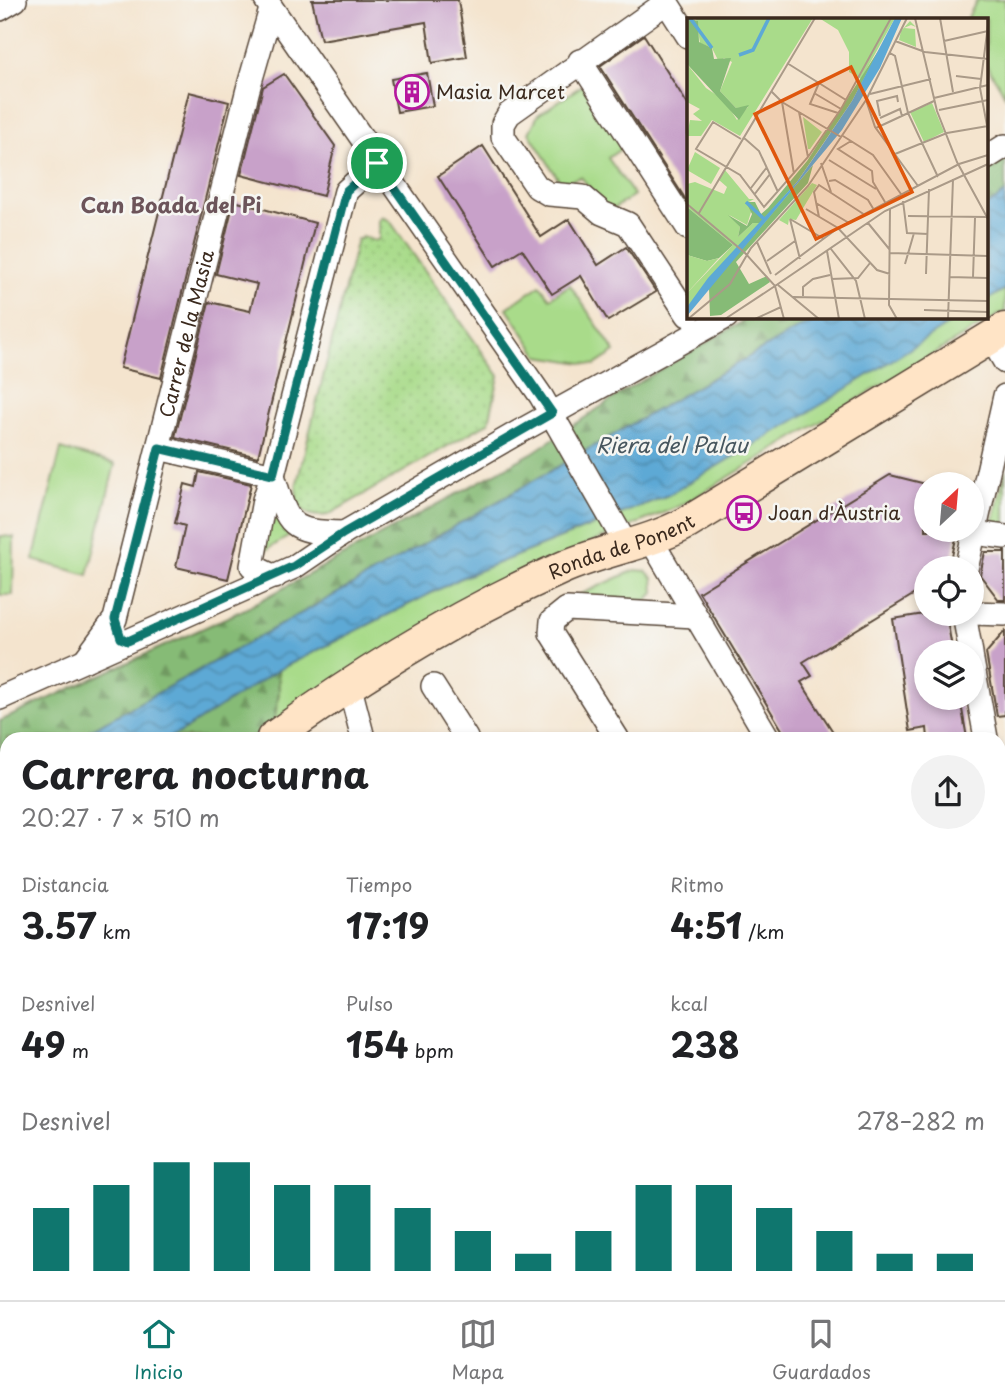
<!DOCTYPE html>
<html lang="es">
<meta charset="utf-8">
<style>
body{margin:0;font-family:"Playpen Sans",sans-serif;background:#f2f2f2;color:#202124;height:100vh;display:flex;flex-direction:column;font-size:26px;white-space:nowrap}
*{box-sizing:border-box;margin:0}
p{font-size:23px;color:#757577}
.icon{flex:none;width:38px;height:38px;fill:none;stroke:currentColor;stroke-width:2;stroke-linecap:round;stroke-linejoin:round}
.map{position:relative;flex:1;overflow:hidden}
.side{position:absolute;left:0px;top:732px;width:1006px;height:569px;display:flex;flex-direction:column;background:#fff;border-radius:21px 21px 0 0;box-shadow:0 4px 10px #0003}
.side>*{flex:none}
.needle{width:46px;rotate:26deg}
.controls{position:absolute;left:914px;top:472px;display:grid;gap:14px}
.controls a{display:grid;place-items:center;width:70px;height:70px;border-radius:50%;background:#fff;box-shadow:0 4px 10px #0003;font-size:35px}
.pin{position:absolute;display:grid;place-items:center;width:60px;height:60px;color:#fff;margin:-30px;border:4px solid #fff;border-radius:50%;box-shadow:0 2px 7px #0007}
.round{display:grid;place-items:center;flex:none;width:74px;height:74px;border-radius:37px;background:#f2f2f2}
.headline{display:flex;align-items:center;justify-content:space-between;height:119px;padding:0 21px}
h1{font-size:38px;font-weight:700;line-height:52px}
.figures{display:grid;grid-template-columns:repeat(3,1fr);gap:10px;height:119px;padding:7px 21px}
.figures div{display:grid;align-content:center}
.figures b{font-size:35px;font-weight:700}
.figures small{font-size:19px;font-weight:400}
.figures p{font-size:19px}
.chart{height:196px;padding:14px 21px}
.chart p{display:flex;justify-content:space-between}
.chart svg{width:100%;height:126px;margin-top:7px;stroke:#0f766e;stroke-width:6}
.tab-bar{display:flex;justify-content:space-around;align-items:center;height:98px;border-top:2px solid #e0e0e0;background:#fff;font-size:19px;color:#757577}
.tab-bar a{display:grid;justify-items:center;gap:4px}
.tab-bar .selected{color:#0f766e}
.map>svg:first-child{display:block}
.green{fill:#a9db8a;stroke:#728254;stroke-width:2}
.forest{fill:url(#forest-firs);stroke:#60724a;stroke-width:2}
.garden{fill:url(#garden-dots);stroke:#728254;stroke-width:2}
.water{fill:url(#water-waves);stroke:#4c6a7a;stroke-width:2}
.building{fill:#c8a1c9}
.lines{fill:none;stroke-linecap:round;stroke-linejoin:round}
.pedestrian-casing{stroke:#574638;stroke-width:21}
.minor-casing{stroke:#574638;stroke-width:26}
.secondary-casing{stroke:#574638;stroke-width:35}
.pedestrian{stroke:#fff;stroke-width:18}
.minor{stroke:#fff;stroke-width:23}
.secondary{stroke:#ffe4c6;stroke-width:32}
.rail-casing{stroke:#3b2a1e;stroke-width:8}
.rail{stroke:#f6f6f2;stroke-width:5;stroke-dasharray:16;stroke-linecap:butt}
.route-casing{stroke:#fff;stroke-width:14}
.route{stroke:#0f766e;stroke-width:9}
.labels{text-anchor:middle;stroke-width:5;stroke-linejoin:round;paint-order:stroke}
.poi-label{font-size:19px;fill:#3b2a1e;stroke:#f6f6f2;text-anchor:start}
.street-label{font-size:19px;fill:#3b2a1e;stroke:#f6f6f2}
.neighbourhood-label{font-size:21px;font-weight:bold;fill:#6c545a;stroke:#f6f6f2}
.water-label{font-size:21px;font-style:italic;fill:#47565e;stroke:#f6f6f2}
.inset-river{fill:none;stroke:#5da9d5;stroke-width:3.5}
.inset-road{fill:none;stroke:#aa9a88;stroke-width:2}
.view{fill:#df570d;fill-opacity:0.15;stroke:#df570d;stroke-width:3.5}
.inset-edge{fill:none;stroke:#3b2a1e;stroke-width:3.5}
</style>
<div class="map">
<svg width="1005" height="1300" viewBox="0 0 1005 1300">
<defs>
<pattern id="forest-firs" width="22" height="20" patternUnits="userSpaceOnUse" patternTransform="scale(1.75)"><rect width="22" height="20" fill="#86bb76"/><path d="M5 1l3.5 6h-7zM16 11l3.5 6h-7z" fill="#6f9860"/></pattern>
<pattern id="garden-dots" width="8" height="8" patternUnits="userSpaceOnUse" patternTransform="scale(1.75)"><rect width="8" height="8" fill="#a9db8a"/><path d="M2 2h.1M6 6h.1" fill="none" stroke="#92bc77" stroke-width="1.8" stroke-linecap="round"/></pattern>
<pattern id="water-waves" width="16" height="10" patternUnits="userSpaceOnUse" patternTransform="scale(1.75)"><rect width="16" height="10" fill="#5da9d5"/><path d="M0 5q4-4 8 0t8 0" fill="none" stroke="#4e8aac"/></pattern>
</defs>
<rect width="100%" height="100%" fill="#f6f6f2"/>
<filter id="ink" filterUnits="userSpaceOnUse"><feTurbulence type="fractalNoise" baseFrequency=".0143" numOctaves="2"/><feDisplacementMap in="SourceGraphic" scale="14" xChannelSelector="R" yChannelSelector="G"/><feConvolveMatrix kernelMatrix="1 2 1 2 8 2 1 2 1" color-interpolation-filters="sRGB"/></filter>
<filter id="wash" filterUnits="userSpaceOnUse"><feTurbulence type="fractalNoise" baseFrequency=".00686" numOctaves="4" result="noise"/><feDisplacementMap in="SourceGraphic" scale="28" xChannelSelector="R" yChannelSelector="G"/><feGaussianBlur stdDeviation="1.57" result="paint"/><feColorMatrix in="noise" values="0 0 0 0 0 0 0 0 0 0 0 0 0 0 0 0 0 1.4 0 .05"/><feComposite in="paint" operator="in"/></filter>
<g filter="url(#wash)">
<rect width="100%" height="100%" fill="#f4e4ce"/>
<path class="green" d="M977 0H1005V95L986 64V19H967Z
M583 85 625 146 608 158 634 195 610 211 604 207 581 177 561 183 529 133 538 115Z
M540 285 550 298 570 285 615 352 595 365 539 356 507 308Z
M1005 289V311L682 505 583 546 274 723 279 692 278 670 463 577 668 495 960 317H986V301Z
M61 449 115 464 88 575 33 560Z
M1005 471V526L993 523Z
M269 502 291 535 263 552Z
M0 536 14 537 13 595H0Z
M635 570 646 571 653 578 654 593 647 600H568Z"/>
<path class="forest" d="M1005 160V193L986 207V172Z
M750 317H818L356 583 76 738H7V768L0 771V721L245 609 532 453 626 390Z
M278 670 279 692 274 723 250 738H167Z
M7 814V871L0 875V817Z"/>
<path class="garden" d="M382 217 390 221 499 376 489 422 328 515C305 519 293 507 297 483L357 239H361L362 236 374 241 379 239V220Z
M7 911V993L0 997V914Z"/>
<path class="water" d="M1005 193V289L986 301V207Z
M818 317H960L826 402 668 495 463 577 278 670 179 733 167 738H76L356 583Z
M7 768V814L0 817V771Z"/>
<g id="blocks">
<path class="building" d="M312 0H458L467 57 432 63 426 22 321 40Z
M644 35 688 105V203L600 66Z
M427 73 433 106 397 112 391 79Z
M284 74 335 146 323 196 241 175 263 87Z
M189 92 229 102 161 378 120 368Z
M483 146 541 237 569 219 598 265 626 247 656 292 608 321 581 276 552 294 522 249 495 266 438 176Z
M234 201 315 223 258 457 175 437 209 302 250 311 257 284 216 274Z
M199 472 251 484 228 579 176 567 185 526 175 523 185 484 196 487Z
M890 475 926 484V530H958L949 569H926V587L803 662 812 676 801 682 837 738H787L699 592Z
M985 552H1005V600H999L980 575Z
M924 614H946L953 653H926V698H960L967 738H928L927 728 910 731 893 619Z
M1005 631V715L997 716 986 653Z"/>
</g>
</g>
<g filter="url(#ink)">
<use href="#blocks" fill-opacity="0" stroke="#574638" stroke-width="2"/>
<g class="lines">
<g class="pedestrian-casing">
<path id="pedestrian" d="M0 1002 7 998"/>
</g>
<g class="minor-casing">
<g id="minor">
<path d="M266 0 541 396 627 546"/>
<path d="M665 0 688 36"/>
<path d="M667 2 509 114 503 124V137L537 187 549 194 583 197 602 213 628 224 688 315"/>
<path d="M0 9 15 0"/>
<path d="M580 61 688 228"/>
<path d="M986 158 1005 146"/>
<path d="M991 338 1005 362"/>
<path d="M159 448 273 475"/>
<path d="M273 475C288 527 290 532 344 533"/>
<path d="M975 533 1005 537"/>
<path d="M651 540 768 738"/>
<path d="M966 569 1005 396"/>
<path d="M275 577 252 566 264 500 273 475 346 191 377 163"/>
<path d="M971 613 1005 614"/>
<path d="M964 614 971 653"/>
<path d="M971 655 986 738"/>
<path id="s1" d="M85 660 115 619 248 89 271 9"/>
<path d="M349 684 363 738"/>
<path d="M433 686 466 738"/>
<path d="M0 698 294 567 344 533 517 433 726 317"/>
<path d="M617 738 551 633 552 621 567 609 695 616"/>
<path d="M999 825 1005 865"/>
<path d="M0 1238 7 1249"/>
<path d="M999 1273H1005"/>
<path d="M35 1293 39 1300"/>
<path d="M223 1293 228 1300"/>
<path d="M331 1293 335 1300"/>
<path d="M506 1293 508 1300"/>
<path d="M556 1300 618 1293"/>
</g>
</g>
<g class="secondary-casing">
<g id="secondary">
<path id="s2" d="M273 738C364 672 459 614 562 568 603 550 647 544 687 523L1005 329"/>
<path d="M0 893 7 890"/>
</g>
</g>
<use href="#pedestrian" class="pedestrian"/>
<use href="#minor" class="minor"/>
<use href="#secondary" class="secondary"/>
<g class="rail-casing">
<path id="rail" d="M867 1300H978"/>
</g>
<use href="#rail" class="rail"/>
</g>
</g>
<g class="lines" filter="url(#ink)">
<g class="route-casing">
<path id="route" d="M377 163 552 413 344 533 294 566 128 641 121 638 115 619 159 448 273 475 346 191Z"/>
</g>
<use href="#route" class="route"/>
</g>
<defs>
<g id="building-ring" transform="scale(1.75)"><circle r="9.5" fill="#f6f6f2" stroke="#b5179e" stroke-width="1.5"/><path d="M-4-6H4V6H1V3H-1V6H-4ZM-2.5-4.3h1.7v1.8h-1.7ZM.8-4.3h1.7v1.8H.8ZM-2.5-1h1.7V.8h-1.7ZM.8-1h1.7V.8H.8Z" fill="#b5179e"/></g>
<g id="bus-ring" transform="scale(1.75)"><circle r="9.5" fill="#f6f6f2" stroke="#b5179e" stroke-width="1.5"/><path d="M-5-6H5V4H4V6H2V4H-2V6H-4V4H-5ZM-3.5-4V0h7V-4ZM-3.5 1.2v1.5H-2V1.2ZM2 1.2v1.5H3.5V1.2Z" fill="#b5179e"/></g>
</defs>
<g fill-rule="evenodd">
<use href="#building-ring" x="412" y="92"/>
<use href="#bus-ring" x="744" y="513"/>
</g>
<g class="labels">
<g class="poi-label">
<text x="436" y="99">Masia Marcet</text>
<text x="768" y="520">Joan d'Àustria</text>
</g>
<g class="street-label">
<text dy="7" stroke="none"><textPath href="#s1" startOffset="345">Carrer de la Masia</textPath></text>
<text dy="7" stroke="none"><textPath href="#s2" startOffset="399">Ronda de Ponent</textPath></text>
</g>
<g class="neighbourhood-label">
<text x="171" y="213">Can Boada del Pi</text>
</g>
<g class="water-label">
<text x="672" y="453">Riera del Palau</text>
</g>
</g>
<g transform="translate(687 18)">
<rect width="301" height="301" fill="#f4e4ce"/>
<path d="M9 0H126L53 118 25 102 14 118H0L3 102 15 103 6 96 13 91 0 84V46L19 70 37 82 50 102 61 89 49 90 33 73 45 44 37 40 32 44 25 30 13 25ZM132 0H208L174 61 162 54V34L151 12ZM223 3 229 9 224 7 217 10 228 11 229 29 212 22 214 13ZM245 85 257 114 237 124 223 94ZM8 134 33 150 24 166 0 152ZM38 152 62 181H67L60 185 65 191 60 207 42 197 53 209 51 219 66 205H73L0 289V275L46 227 0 189V166L8 164 37 176 40 169 32 162Z" fill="#a9db8a"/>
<path d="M0 0 11 3 12 24 25 30 27 41 44 40 33 73 49 90 62 87 52 102 0 46ZM195 27 165 83 110 164 73 205H66L51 219 53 209 41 197 60 208 65 196 59 184H68L74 196 81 190 120 143ZM126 147 121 165 49 244 62 266 80 258 83 264 34 297 23 298 22 270ZM0 189 46 227 32 240 20 243 0 237Z" fill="#86bb76"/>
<path d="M116 99 135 114 123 131H121ZM125 165 130 167 109 202 102 201 101 207 92 202ZM0 237 20 243 32 240 0 275Z" fill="#a9db8a"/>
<path d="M208 0H215L193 50 155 112 0 298V289L21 260 110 164 130 135 165 83Z" fill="#5da9d5"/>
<path class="inset-river" d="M3 0 25 30M52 37 66 32 82 0M59 184 77 201"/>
<path class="inset-road" d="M228 0 250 93 270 144 301 201M253 0 266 74M301 7 293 70 301 113M208 23 238 34 301 41M257 23 301 13M203 35 208 38 221 95 251 159M100 45 159 82M269 58 294 61M132 65 123 86 151 95M84 73 95 84 154 119M127 75 154 91M183 76 244 61M247 80 301 67M179 82 188 109 231 168M95 84 107 156M252 92 301 82M112 94 121 139M193 98 190 83 210 78 211 84M193 100 213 91 215 98M189 110 247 83M156 118 186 137 214 176M56 119 72 133 91 174M54 121 26 104 9 131 53 157 77 189 121 139 154 91 204 0M164 123 151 131 185 153 186 164 198 184M208 136 260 115 301 108M142 142 189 171M134 145 144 174M142 163 148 162 181 182 187 192M64 170 80 149M67 177 83 156M216 183 220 215 241 216M129 185 162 205M0 186 58 235 88 268 198 193 301 146M119 191 151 210 190 252 203 256M203 191 202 287 210 301M12 195 128 0M221 198 300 199M132 199 127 174 132 167 178 197M103 201 113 241M103 201 137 221M181 205 203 232M70 224 84 256M144 231 169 263 178 301M140 233 152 301M203 235 301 238M80 243 108 223M218 246 227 215M239 256 242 171M88 257 151 210 272 146 301 137M262 259 301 260M286 259 288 200M144 261 171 260 183 245M91 267 132 301M88 268 97 301M116 278V269L126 261 143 257M106 279 301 283M237 292 301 294M1 301 43 266 64 230 121 168 179 82 220 0M38 301 88 268M68 301 94 289M261 301 266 161"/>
<path class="view" d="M164 49 225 174 129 221 68 96Z"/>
<rect width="301" height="301" class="inset-edge"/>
</g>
</svg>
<div class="controls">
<a><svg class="needle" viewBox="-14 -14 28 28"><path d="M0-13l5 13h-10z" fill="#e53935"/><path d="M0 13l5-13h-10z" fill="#757577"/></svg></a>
<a><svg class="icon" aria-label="locate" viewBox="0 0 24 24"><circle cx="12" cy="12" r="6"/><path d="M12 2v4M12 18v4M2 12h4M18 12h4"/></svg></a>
<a><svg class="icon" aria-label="layers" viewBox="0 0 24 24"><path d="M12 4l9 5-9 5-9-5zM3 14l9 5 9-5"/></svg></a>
</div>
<div class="pin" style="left:377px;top:163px;background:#1e9e55"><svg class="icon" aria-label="arrive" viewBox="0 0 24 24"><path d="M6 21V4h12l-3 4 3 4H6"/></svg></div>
<section class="side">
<div class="headline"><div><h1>Carrera nocturna</h1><p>20:27 · 7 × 510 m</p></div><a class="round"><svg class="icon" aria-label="share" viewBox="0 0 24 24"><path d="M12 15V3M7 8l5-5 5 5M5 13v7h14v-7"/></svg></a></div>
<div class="figures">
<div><p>Distancia</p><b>3.57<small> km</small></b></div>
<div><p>Tiempo</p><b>17:19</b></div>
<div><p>Ritmo</p><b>4:51<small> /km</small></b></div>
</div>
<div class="figures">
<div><p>Desnivel</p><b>49<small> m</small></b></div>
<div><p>Pulso</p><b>154<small> bpm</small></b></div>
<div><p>kcal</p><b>238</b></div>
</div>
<div class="chart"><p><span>Desnivel</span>278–282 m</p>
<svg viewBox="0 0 160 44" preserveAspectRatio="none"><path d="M5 44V22M15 44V14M25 44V6M35 44V6M45 44V14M55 44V14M65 44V22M75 44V30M85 44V38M95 44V30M105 44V14M115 44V14M125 44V22M135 44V30M145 44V38M155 44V38"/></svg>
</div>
</section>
</div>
<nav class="tab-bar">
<a class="selected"><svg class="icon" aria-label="home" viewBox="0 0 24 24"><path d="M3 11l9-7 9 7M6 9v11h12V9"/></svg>Inicio</a>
<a><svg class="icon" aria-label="map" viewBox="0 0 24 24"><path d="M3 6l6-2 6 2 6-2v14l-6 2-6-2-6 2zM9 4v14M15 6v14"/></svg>Mapa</a>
<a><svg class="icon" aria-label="saved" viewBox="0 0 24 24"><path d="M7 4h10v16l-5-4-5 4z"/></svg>Guardados</a>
</nav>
